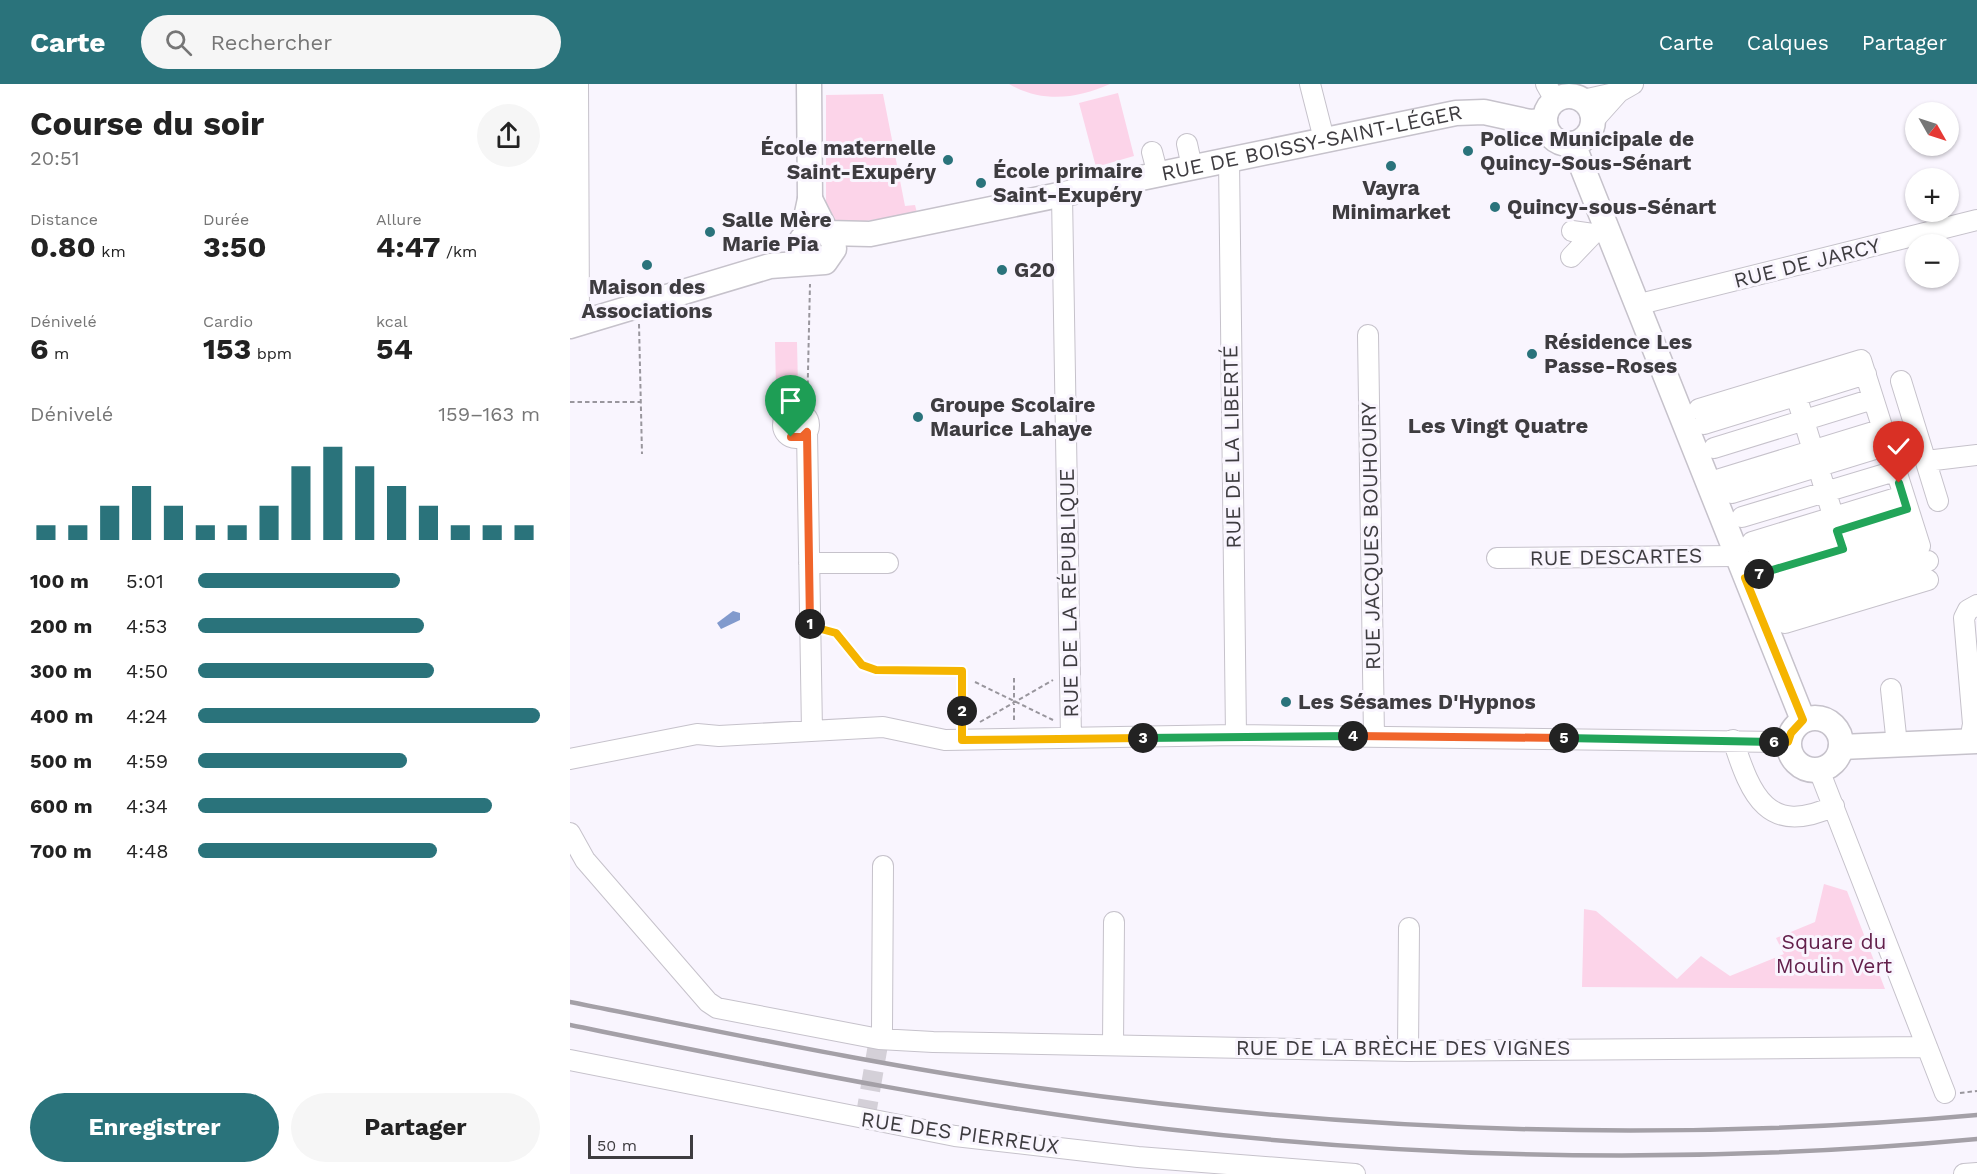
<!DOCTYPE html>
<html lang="fr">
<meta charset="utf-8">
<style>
body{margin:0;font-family:"Work Sans",sans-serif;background:#f6f6f6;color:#222;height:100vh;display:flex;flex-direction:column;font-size:22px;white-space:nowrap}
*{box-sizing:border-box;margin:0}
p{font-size:20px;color:#767676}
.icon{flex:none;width:33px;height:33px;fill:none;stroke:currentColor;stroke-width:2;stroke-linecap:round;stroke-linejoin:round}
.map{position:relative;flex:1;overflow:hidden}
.drawer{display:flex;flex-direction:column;background:#fff;width:570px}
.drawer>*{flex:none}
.needle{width:39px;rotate:129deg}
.controls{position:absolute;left:1335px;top:18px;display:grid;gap:12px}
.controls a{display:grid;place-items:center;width:54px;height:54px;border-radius:50%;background:#fff;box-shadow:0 2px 4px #0004;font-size:30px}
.scale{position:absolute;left:18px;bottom:15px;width:105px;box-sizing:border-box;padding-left:6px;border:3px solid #3e3c40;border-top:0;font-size:16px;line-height:21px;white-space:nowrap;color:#3e3c40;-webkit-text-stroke:4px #f9f5fe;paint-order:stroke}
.pin{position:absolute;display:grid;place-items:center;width:51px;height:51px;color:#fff;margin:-62px -26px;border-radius:50% 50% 50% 0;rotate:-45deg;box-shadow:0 0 6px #0007}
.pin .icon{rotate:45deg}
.km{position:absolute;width:30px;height:30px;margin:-15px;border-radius:50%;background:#222;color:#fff;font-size:16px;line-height:30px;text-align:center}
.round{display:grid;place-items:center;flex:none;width:63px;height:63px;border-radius:32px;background:#f6f6f6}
.headline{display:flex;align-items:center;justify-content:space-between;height:102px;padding:0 30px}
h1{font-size:33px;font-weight:700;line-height:45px}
.figures{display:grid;grid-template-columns:repeat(3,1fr);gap:9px;height:102px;padding:6px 30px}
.figures div{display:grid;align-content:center}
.figures b{font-size:30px;font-weight:700}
.figures small{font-size:16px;font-weight:400}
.figures p{font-size:16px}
.chart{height:168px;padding:12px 30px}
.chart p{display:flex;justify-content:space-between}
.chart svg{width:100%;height:108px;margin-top:6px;stroke:#2a737b;stroke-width:6}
.cta{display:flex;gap:12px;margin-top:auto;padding:12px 30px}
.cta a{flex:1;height:69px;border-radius:36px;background:#2a737b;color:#fff;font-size:24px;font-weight:700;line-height:69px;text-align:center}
.cta a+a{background:#f6f6f6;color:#222}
ul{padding:0 30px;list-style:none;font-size:20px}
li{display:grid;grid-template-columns:96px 72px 1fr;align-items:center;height:45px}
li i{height:15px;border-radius:8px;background:#2a737b}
header{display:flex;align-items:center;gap:36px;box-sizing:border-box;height:84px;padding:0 30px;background:#2a737b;color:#fff}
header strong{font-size:28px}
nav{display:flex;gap:33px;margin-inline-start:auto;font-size:21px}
.search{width:420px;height:54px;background:#f6f6f6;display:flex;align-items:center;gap:15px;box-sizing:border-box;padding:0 21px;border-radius:33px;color:#767676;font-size:22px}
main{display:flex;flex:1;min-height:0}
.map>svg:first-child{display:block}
.green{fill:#fcd4e9}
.water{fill:#829acd}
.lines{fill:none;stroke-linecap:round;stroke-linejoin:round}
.minor-tunnel{stroke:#d4d0d8;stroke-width:20;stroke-dasharray:20 10;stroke-linecap:butt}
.minor-casing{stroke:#c6c2cb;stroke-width:22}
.major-casing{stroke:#c6c2cb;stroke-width:27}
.path{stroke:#99969d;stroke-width:2;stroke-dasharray:4.5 3;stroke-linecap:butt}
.minor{stroke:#fff;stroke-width:20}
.major{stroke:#fff;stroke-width:24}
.rail{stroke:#a4a0a7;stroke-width:4.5}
.split-1-casing{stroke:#fff;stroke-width:12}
.split-2-casing{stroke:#fff;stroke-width:12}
.split-3-casing{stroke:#fff;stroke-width:12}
.split-4-casing{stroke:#fff;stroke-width:12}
.split-5-casing{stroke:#fff;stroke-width:12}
.split-6-casing{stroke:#fff;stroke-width:12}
.split-7-casing{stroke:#fff;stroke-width:12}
.split-8-casing{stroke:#fff;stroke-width:12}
.split-1{stroke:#f0652b;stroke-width:8}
.split-2{stroke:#f5b400;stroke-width:8}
.split-3{stroke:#f5b400;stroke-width:8}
.split-4{stroke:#22a559;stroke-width:8}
.split-5{stroke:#f0652b;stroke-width:8}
.split-6{stroke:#22a559;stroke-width:8}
.split-7{stroke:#f5b400;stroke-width:8}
.split-8{stroke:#22a559;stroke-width:8}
.poi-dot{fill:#2a737b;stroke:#f9f5fe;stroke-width:2}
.labels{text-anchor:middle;stroke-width:6;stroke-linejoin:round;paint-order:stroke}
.poi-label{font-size:21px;font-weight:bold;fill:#3e3c40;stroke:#f9f5fe;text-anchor:start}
.street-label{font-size:21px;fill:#3e3c40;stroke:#f9f5fe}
.park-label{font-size:21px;fill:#63204b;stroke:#f9f5fe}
.neighbourhood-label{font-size:22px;font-weight:bold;fill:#3e3c40;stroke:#f9f5fe}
</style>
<header>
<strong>Carte</strong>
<div class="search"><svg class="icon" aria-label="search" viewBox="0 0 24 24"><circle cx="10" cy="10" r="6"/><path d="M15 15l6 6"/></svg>Rechercher</div>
<nav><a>Carte</a><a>Calques</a><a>Partager</a></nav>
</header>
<main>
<section class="drawer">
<div class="headline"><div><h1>Course du soir</h1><p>20:51</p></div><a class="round"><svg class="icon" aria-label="share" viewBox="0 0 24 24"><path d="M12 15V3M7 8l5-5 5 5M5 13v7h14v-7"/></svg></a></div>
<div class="figures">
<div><p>Distance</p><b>0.80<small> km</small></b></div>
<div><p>Durée</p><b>3:50</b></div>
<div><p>Allure</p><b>4:47<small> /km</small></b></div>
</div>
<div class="figures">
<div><p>Dénivelé</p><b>6<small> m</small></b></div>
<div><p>Cardio</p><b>153<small> bpm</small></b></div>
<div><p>kcal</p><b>54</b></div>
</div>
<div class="chart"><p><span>Dénivelé</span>159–163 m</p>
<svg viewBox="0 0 160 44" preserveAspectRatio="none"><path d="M5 44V38M15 44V38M25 44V30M35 44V22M45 44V30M55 44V38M65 44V38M75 44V30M85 44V14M95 44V6M105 44V14M115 44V22M125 44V30M135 44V38M145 44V38M155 44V38"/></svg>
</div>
<ul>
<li><b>100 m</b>5:01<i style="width:59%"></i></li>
<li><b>200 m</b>4:53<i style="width:66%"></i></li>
<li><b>300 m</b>4:50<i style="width:69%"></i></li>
<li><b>400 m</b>4:24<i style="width:100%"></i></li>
<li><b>500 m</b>4:59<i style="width:61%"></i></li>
<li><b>600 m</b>4:34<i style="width:86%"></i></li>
<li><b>700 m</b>4:48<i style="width:70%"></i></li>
</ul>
<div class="cta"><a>Enregistrer</a><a>Partager</a></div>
</section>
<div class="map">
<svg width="1407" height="1090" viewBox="0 0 1407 1090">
<rect width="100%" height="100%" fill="#f9f5fe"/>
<path class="green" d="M439 0H540C507 15 472 19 439 0Z
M548 9 564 72 526 83 509 19Z
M313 10 335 122 345 121 347 129 270 141 262 136 256 122V11Z
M205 258H227L228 303 206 304Z
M1254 800 1277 807 1315 905 1012 903 1014 825 1026 827 1107 895 1131 872 1160 892 1214 870 1206 854 1245 838Z"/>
<path class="water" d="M163 527 170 529V536L151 545 147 539Z"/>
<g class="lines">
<path class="minor-tunnel" d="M295 1036 309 955"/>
<g class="minor-casing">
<path id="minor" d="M8 0 9 239
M740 0 754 55
M976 0 985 16
M1013 16 1049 8
M1023 37 1049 8 1063 0
M617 60 622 83
M582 68 588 91
M659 75 666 651
M492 111 501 654
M1002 147 1023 150 1035 146
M1001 173 1023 150
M1066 221 1407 136
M798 251 804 653
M1331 297 1368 417
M1222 298 1289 516
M1129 325 1291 276 1350 462 1202 506 1215 539 1358 496
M213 341a13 13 0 1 1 26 0a13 13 0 1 1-26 0Z
M1134 340 1296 290
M237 348 242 647
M1144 364 1303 315
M1356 377 1407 371
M1137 399 1313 345
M1162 409 1318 361
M1172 433 1325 387
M1182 458 1333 412
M1187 471 1335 426
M927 474 1166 472
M239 479H318
M1175 494 1343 444
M1209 523 1358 477
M1321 605 1327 661
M1163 656C1181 712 1198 753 1264 722
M1400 657 1403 640 1394 534 1398 526 1407 521
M0 675 127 650 149 652 313 643 375 656 666 651 1218 658
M1249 686 1375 1009
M0 749 15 776 138 918 147 924 309 955 363 958 838 967 1357 963
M309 955 312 945 313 782
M543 960 544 838
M838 967 839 844
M0 976 385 1052 568 1073 785 1090
M1394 1090 1407 1089"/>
</g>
<g class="major-casing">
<g id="major">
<circle cx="999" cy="36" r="24"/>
<path d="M1003 60 1233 636"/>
<path id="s1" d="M240 115 257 149 300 150 886 29 914 28 960 38 974 37"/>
<path d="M237 129 240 115 239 0"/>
<path d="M0 242 200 182 255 178 264 165C264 153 257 146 245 146L232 155 230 165 239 178"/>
<circle cx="1245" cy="660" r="26"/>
<path d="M1271 663 1407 657"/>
</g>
</g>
<path class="path" d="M69 240 72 370
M0 318H70
M237 331 240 200
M258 547C277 552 279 573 294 582 310 591 370 587 392 587V638
M444 594V639
M405 598 483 636
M410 638 483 596
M1390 1009 1407 1007"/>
<use href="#minor" class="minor"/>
<use href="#major" class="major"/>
<path class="rail" d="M0 918C158 949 316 983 476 1005 784 1048 1098 1059 1407 1031
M0 941C198 981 396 1022 596 1045 864 1076 1139 1080 1407 1055"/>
</g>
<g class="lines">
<g class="split-1-casing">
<path id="split-1" d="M221 353H232L237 348 240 540"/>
</g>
<g class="split-2-casing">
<path id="split-2" d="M240 540V542L266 549 292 581 306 586 392 587V627"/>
</g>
<g class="split-3-casing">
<path id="split-3" d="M392 627V656L573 654"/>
</g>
<g class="split-4-casing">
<path id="split-4" d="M573 654 783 652"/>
</g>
<g class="split-5-casing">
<path id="split-5" d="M783 652 994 654"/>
</g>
<g class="split-6-casing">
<path id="split-6" d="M994 654 1204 658"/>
</g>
<g class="split-7-casing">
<path id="split-7" d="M1189 490 1175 494 1233 636 1221 649 1218 658H1204"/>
</g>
<g class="split-8-casing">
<path id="split-8" d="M1189 490 1273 465 1267 447 1337 425 1329 399"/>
</g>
<use href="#split-1" class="split-1"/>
<use href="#split-2" class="split-2"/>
<use href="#split-3" class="split-3"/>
<use href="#split-4" class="split-4"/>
<use href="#split-5" class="split-5"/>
<use href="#split-6" class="split-6"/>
<use href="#split-7" class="split-7"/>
<use href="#split-8" class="split-8"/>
</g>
<g class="poi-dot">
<circle cx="898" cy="67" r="6"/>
<circle cx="378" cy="76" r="6"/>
<circle cx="821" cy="82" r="6"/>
<circle cx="411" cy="99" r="6"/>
<circle cx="925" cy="123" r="6"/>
<circle cx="140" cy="148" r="6"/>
<circle cx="77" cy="181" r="6"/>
<circle cx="432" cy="186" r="6"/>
<circle cx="962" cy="270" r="6"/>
<circle cx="348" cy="333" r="6"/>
<circle cx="716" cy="618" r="6"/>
</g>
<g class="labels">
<g class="poi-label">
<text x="910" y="62">Police Municipale de<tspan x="910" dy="24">Quincy-Sous-Sénart</tspan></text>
<text x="366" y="71" text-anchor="end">École maternelle<tspan x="366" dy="24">Saint-Exupéry</tspan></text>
<text x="423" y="94">École primaire<tspan x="423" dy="24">Saint-Exupéry</tspan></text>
<text x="821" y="111" text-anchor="middle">Vayra<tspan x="821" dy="24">Minimarket</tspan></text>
<text x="937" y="130">Quincy-sous-Sénart</text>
<text x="152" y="143">Salle Mère<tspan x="152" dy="24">Marie Pia</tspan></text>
<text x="444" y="193">G20</text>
<text x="77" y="210" text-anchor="middle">Maison des<tspan x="77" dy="24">Associations</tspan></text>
<text x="974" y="265">Résidence Les<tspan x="974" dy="24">Passe-Roses</tspan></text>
<text x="360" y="328">Groupe Scolaire<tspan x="360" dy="24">Maurice Lahaye</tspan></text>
<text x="728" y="625">Les Sésames D'Hypnos</text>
</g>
<g class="street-label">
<text dy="7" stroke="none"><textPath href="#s1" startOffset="532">RUE DE BOISSY-SAINT-LÉGER</textPath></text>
<text transform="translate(1237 179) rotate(-14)" y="7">RUE DE JARCY</text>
<text transform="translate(662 363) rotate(-91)" y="7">RUE DE LA LIBERTÉ</text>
<text transform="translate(801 452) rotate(-91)" y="7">RUE JACQUES BOUHOURY</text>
<text transform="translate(1046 473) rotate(-1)" y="7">RUE DESCARTES</text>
<text transform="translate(499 509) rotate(-91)" y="7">RUE DE LA RÉPUBLIQUE</text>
<text x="833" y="971">RUE DE LA BRÈCHE DES VIGNES</text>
<text transform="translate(390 1049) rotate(8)" y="7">RUE DES PIERREUX</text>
</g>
<g class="park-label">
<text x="1264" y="865">Square du<tspan x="1264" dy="24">Moulin Vert</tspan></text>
</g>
<g class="neighbourhood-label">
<text x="928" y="349">Les Vingt Quatre</text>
</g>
</g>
</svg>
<div class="controls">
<a><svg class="needle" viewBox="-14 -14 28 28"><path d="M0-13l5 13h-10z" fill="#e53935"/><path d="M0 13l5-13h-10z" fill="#767676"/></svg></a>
<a>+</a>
<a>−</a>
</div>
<div class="scale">50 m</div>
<div class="pin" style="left:221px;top:353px;background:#1e9e55"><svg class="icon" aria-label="arrive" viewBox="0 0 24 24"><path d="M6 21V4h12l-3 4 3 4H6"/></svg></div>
<div class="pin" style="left:1329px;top:399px;background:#d93025"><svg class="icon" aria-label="check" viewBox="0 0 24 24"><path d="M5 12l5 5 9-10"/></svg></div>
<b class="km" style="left:240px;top:540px">1</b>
<b class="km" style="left:392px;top:627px">2</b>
<b class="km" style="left:573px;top:654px">3</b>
<b class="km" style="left:783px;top:652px">4</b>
<b class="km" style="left:994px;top:654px">5</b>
<b class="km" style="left:1204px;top:658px">6</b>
<b class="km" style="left:1189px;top:490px">7</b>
</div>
</main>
